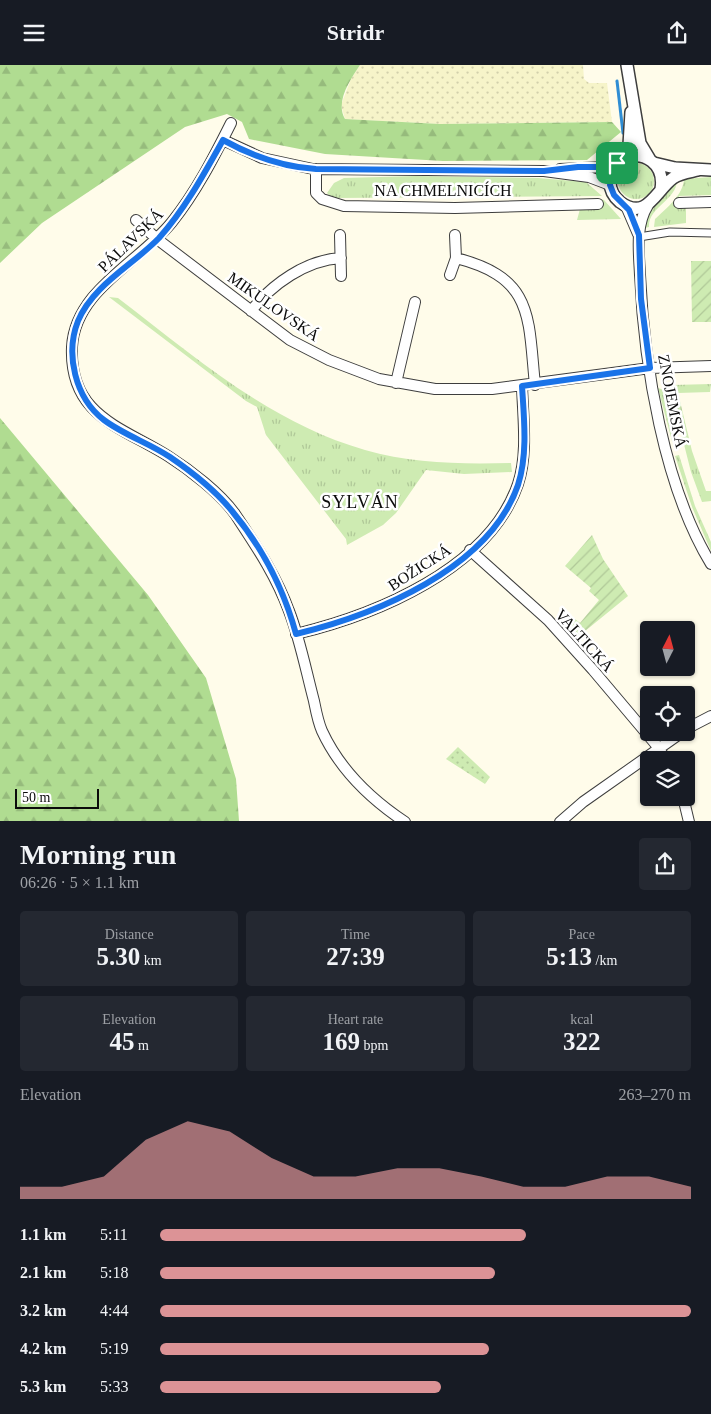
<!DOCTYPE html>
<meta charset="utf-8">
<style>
body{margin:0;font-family:Georgia,serif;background:#242831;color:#f1f3f6;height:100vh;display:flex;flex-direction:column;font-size:19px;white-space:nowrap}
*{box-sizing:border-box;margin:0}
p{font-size:16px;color:#9ea1a6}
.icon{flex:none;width:28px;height:28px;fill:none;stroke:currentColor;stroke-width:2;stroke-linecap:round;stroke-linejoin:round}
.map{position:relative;height:756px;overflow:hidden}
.side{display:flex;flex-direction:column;background:#171b24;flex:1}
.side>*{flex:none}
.needle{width:32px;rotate:6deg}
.controls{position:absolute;left:640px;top:556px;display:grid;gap:10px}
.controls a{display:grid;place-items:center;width:55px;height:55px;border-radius:5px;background:#171b24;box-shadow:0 1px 4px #0004;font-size:25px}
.scale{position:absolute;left:15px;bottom:12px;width:84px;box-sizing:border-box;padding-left:5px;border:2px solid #0b0b0b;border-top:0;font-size:14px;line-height:18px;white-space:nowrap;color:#0b0b0b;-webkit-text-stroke:4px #fff;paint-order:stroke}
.pin{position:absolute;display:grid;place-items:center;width:42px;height:42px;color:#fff;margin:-21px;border-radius:10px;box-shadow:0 2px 8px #0006}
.round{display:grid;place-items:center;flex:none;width:52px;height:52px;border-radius:5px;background:#242831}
.headline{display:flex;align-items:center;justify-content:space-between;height:85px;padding:0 20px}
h1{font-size:28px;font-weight:700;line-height:38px}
.metrics{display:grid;grid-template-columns:repeat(3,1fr);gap:8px;height:85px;padding:5px 20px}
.metrics div{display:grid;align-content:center;border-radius:5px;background:#242831;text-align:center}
.metrics b{font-size:25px;font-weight:700}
.metrics small{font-size:14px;font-weight:400}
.metrics p{font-size:14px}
.chart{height:140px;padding:10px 20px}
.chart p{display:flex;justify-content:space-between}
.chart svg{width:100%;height:90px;margin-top:5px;fill:#dc9396;opacity:.7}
ul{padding:0 20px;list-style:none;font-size:16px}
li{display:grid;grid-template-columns:80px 60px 1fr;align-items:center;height:38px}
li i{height:12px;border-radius:6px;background:#dc9396}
header{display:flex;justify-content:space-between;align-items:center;height:65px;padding:0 20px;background:#171b24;font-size:22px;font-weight:700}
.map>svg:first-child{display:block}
.farmland{fill:url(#farmland-dots)}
.grass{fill:url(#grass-tufts)}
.forest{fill:url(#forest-firs)}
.park{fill:url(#park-dots)}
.garden{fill:url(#garden-furrows)}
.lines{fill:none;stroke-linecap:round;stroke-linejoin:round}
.stream{stroke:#2f8dd4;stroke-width:3}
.pedestrian-casing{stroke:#3e3e3e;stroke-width:9}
.minor-casing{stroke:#3e3e3e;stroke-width:12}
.tertiary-casing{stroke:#3e3e3e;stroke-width:14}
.pedestrian{stroke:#fff;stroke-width:7}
.minor{stroke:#fff;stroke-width:10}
.tertiary{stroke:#fff;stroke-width:11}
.route-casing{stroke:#fff;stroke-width:10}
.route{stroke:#1a73e8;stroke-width:6}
.labels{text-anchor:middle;stroke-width:5;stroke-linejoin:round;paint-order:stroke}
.street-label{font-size:16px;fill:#0b0b0b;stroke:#fff}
.neighbourhood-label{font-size:18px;letter-spacing:1px;fill:#0b0b0b;stroke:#fff}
</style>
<header><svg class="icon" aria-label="menu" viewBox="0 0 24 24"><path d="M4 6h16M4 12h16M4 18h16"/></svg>Stridr<svg class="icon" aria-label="share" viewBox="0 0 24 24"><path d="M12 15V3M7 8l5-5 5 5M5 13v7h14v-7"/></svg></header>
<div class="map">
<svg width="711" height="757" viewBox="0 0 711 757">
<defs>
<pattern id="farmland-dots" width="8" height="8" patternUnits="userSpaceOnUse" patternTransform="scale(1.25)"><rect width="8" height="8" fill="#f6f4c9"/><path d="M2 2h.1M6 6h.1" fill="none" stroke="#d2d0ab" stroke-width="1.8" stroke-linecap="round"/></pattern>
<pattern id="grass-tufts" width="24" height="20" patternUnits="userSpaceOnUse" patternTransform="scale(1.25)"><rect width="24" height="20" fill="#ceebb2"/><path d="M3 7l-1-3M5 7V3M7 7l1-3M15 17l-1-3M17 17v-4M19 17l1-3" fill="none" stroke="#b0c898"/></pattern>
<pattern id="forest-firs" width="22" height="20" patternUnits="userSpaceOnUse" patternTransform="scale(1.25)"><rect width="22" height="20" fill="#b0dc91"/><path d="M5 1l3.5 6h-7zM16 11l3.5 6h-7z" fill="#96bb7c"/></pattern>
<pattern id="park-dots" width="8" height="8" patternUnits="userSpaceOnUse" patternTransform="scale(1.25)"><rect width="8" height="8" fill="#ceebb2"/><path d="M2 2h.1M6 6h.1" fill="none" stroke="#b0c898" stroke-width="1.8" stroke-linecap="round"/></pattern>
<pattern id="garden-furrows" width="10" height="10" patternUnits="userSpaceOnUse" patternTransform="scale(1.25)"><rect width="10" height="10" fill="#ceebb2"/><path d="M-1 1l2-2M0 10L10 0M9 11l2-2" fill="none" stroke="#b0c898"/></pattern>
</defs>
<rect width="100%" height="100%" fill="#fffcea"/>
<path class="farmland" d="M360 0H583L584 14 589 18H607L612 57 440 59 345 54 341 40 351 14Z"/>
<path class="grass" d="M626 78C621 91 612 97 599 98 601 90 617 79 626 78Z
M618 116a18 18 0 1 1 36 0a18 18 0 1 1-36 0Z
M416 111 538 113 586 117 602 131 335 133 331 132 327 128 334 118 344 113Z
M711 112V130L679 131V143H686V158L654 162 655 154C667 143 683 130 684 114Z
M677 115C677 135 648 142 649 162L645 163 649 145Z
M600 134 604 135 621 154 577 155 580 144H601Z
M109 232 118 233C195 292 270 358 365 385 413 399 462 399 511 398L512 407 464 409 426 405 396 448 383 460 347 480 346 474 266 370 257 342 246 336Z
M711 319 710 327 678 328 692 386 706 426H711V436L702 437 691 407 670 324 673 320Z
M658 323 664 325 676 379 672 376Z
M679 390 695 441 711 477V486L692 442 675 391Z"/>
<path class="forest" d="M0 0H360C350 15 335 37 345 54L440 59 612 57 621 67 587 95 443 96 325 89 249 74 242 57 227 49 185 62 42 158 0 198Z
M0 353 148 530 206 613 236 714 239 756H0Z"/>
<path class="park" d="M458 682 490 712 485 719 446 694Z"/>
<path class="garden" d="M691 196H711V257H692Z
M592 470 603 494 628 531 579 571 566 558 570 550 580 558 599 535 589 526 591 523 565 501Z"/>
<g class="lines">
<path class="stream" d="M617 16 623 68"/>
<g class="pedestrian-casing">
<path id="pedestrian" d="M639 172 670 167 711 168"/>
</g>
<g class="minor-casing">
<path id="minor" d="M231 58C214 92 196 127 172 157 140 197 75 225 72 282 69 351 122 362 168 391 190 405 220 428 235 449 256 481 276 510 289 546 300 574 306 606 314 636 316 646 318 657 322 666 340 705 369 733 405 757
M223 75 262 93 313 104 544 106 589 112 610 120
M316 104V128L322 134 344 141 455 143 598 139
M560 104 605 102 617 98
M679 138 711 137
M648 140C635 161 639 187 640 210 644 300 664 422 711 499
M626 141 638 169
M136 155 157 174 290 275 329 295 379 314 435 324H492L650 303 711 301
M340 170 341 211
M456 193C534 213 528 251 535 320
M450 210 456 193 455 170
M251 246C272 219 306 195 341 193
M396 318 415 237
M470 485 548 555 593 605 658 682 666 695
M296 569C375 550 489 504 518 419 528 389 523 353 522 321
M686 664 711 651
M683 732 689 757
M560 757 583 737 681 668"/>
</g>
<g class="tertiary-casing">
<path id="tertiary" d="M627 0 640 78 649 93
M622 94 629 80 631 47
M654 98 675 103 711 105
M661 124C665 100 645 84 622 94 615 100 610 107 610 117 610 125 614 132 620 137 647 157 656 125 673 113 680 108 690 107 698 105"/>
</g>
<use href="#pedestrian" class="pedestrian"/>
<use href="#minor" class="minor"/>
<use href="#tertiary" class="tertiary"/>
</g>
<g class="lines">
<g class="route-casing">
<path id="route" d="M223 75C252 91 283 102 316 104L544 106 578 102H605L617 98 611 110 610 120 614 130 629 145 639 170 641 234 650 303 522 321C524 353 528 389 518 420 489 504 375 550 296 569 284 525 262 482 232 446 215 425 192 407 170 392 149 378 124 370 104 355 75 333 65 289 78 256 93 220 133 200 159 173 185 144 204 109 223 75Z"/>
</g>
<use href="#route" class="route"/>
</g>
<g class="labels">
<g class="street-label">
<text x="443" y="131">NA CHMELNICÍCH</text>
<text transform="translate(130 175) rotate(-44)" y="6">PÁLAVSKÁ</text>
<text transform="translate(274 241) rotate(35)" y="6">MIKULOVSKÁ</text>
<text transform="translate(673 336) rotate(79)" y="6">ZNOJEMSKÁ</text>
<text transform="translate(419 502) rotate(-33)" y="6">BOŽICKÁ</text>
<text transform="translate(585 575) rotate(48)" y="6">VALTICKÁ</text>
</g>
<g class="neighbourhood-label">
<text x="360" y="443">SYLVÁN</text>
</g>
</g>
</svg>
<div class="controls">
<a><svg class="needle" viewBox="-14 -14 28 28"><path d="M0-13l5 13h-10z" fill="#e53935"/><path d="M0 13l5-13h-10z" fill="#9ea1a6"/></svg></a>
<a><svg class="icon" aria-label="locate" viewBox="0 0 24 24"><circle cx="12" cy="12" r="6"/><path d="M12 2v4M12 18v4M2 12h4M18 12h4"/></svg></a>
<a><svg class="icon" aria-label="layers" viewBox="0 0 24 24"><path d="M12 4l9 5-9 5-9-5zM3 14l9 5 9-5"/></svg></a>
</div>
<div class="scale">50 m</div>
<div class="pin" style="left:617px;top:98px;background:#1e9e55"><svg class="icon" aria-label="arrive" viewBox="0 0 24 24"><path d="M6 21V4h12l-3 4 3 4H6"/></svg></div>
</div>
<section class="side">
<div class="headline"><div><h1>Morning run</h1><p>06:26 · 5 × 1.1 km</p></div><a class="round"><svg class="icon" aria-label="share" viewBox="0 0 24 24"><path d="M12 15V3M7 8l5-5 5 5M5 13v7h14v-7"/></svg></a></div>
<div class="metrics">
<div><p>Distance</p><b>5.30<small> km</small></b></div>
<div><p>Time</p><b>27:39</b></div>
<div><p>Pace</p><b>5:13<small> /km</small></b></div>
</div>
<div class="metrics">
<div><p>Elevation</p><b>45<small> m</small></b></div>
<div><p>Heart rate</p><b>169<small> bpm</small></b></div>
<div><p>kcal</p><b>322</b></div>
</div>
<div class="chart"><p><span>Elevation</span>263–270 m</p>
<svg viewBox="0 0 160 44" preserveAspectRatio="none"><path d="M0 44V38L10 38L20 33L30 15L40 6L50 11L60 24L70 33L80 33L90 29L100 29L110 33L120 38L130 38L140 33L150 33L160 38V44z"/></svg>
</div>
<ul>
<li><b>1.1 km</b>5:11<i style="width:69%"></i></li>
<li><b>2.1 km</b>5:18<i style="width:63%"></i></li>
<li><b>3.2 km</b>4:44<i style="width:100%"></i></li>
<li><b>4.2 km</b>5:19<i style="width:62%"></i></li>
<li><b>5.3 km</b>5:33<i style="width:53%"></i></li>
</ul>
</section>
